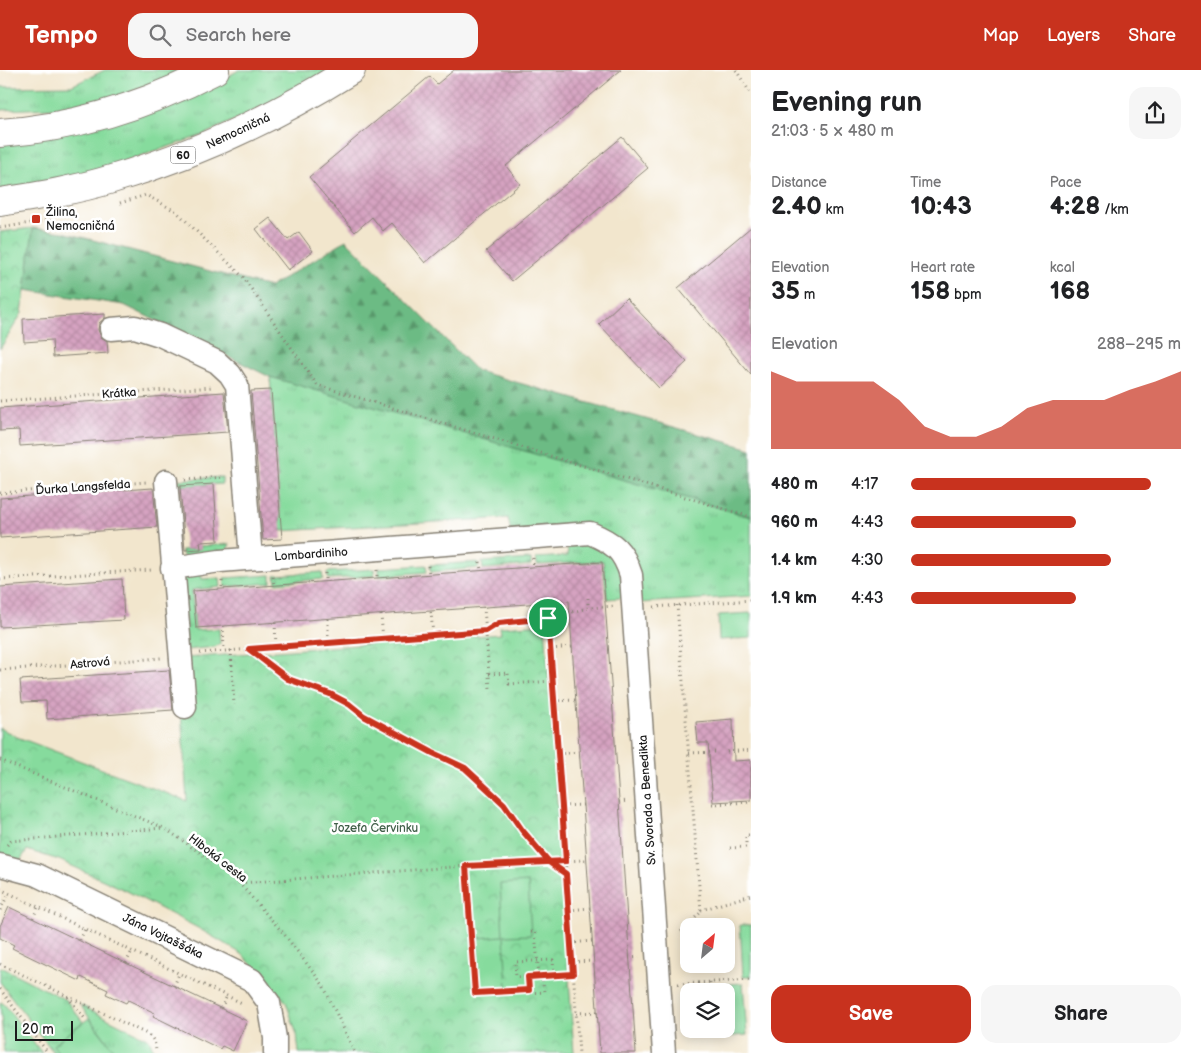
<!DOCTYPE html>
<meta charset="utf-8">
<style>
body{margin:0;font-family:"Balsamiq Sans",sans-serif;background:#f6f6f6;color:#202124;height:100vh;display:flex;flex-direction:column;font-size:19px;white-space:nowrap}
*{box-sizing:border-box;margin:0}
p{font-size:16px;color:#757577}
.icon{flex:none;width:28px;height:28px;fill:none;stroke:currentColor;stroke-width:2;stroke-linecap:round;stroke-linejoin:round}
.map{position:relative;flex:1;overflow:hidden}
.side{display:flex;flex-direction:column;background:#fff;width:450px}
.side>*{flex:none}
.needle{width:32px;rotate:28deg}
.tools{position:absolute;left:680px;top:848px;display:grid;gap:10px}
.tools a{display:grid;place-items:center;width:55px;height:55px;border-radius:10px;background:#fff;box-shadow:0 2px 12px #0003;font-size:25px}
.scale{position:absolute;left:15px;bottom:12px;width:58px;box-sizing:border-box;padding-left:5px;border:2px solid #1c1c1c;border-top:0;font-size:14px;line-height:18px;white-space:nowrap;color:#1c1c1c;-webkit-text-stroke:4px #fff;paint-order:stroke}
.pin{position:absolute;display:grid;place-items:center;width:42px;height:42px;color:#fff;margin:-21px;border:2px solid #fff;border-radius:50%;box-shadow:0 1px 5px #0007}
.round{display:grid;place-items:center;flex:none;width:52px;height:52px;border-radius:15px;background:#f6f6f6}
.head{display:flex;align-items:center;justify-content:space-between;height:85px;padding:0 20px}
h1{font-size:28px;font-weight:700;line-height:38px}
.metrics{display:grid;grid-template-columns:repeat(3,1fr);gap:8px;height:85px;padding:5px 20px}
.metrics div{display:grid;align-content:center}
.metrics b{font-size:25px;font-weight:700}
.metrics small{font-size:14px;font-weight:400}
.metrics p{font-size:14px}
.chart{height:140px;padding:10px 20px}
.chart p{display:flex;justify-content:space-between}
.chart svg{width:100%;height:90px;margin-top:5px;fill:#c8321e;opacity:.7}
.action{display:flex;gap:10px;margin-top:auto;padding:10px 20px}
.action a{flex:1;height:58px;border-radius:15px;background:#c8321e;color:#fff;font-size:20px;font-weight:700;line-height:58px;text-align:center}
.action a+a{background:#f6f6f6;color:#202124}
ul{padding:0 20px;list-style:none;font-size:16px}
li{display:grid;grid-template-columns:80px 60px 1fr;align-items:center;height:38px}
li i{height:12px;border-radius:6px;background:#c8321e}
header{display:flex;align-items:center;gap:30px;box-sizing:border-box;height:70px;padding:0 25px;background:#c8321e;color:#fff}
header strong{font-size:24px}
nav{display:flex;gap:28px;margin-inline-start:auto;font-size:18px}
.search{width:350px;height:45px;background:#f6f6f6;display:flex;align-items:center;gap:12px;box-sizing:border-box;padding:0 18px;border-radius:15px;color:#757577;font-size:19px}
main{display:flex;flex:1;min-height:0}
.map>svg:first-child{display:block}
.grass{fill:url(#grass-tufts);stroke:#517c5c}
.forest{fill:url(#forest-firs);stroke:#446c50}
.park{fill:url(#park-crowns);stroke:#517c5c}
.pitch{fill:#86db9d;stroke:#517c5c}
.building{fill:url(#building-cross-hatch)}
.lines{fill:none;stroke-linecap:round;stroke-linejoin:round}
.street-casing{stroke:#878174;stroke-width:25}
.primary-casing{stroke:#878174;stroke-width:30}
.path{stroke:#878174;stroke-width:3;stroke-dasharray:1 4;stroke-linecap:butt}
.street{stroke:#fff;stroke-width:22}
.primary{stroke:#fff;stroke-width:28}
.route-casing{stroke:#fff;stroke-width:10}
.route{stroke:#c8321e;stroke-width:6}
.poi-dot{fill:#c8321e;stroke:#fff;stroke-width:2}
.labels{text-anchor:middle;stroke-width:5;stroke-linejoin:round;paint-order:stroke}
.shield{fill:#fff;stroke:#606060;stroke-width:1}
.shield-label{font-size:11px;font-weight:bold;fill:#1c1c1c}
.street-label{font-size:12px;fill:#1c1c1c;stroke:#fff}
.poi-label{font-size:12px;fill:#1c1c1c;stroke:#fff;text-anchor:start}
.park-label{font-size:12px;fill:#415f49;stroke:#fff}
</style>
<header>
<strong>Tempo</strong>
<div class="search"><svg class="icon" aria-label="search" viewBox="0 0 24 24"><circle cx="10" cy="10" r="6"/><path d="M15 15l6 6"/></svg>Search here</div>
<nav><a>Map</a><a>Layers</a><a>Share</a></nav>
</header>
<main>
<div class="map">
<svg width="751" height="983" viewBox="0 0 751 983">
<defs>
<pattern id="grass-tufts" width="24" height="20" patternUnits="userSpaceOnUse" patternTransform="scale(1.25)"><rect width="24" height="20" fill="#86db9d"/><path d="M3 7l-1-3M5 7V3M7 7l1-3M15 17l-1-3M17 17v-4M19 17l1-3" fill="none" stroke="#73bb87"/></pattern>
<pattern id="forest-firs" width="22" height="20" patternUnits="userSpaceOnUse" patternTransform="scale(1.25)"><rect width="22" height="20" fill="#6cbb84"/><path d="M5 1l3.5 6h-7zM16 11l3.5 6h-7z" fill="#58976b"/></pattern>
<pattern id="park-crowns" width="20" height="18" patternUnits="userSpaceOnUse" patternTransform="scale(1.25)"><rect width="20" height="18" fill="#86db9d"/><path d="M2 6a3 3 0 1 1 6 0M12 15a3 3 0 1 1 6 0" fill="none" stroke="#73bb87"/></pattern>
<pattern id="building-cross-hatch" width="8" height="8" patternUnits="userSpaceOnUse" patternTransform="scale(1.25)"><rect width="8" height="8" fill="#d6a3c1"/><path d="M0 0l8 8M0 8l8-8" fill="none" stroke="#b78ca5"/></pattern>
</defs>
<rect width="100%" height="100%" fill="#fff"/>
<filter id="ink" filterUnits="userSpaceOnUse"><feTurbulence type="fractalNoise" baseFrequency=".02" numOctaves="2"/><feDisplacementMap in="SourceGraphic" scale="10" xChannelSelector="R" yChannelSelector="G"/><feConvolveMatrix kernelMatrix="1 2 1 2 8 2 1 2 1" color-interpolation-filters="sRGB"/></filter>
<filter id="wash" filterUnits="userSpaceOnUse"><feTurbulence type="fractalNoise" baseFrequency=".0096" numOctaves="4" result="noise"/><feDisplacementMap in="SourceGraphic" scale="20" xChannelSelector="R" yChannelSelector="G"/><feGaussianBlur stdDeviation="1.12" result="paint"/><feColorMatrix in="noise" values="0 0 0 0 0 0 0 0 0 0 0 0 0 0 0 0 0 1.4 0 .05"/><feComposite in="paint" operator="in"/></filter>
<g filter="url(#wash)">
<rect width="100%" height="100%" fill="#f2e6cd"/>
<path class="grass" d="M105 0H187L152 15 83 37 0 40V17L71 16Z
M239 0H329L285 26 203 65 102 99 0 120V75L225 8Z
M270 307 317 315 751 447V526L640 533 625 478 511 462 508 448 281 461Z
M222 407V414L177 416 176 410Z
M567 471 588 472 616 489 625 523 620 528 607 529 603 491 537 495 536 488 568 486Z
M230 474 225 484 184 488 181 480 200 479V476Z
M531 489V495L483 499 482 492Z
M478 492 479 498 431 502 430 495Z
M426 495 427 502 379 506V498Z
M200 499 202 509 220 508 221 517 192 520 195 560 219 559 220 574 215 577 186 580 184 505Z
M374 499 375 506 328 509 327 502Z
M322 502 323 509 276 513 275 505Z
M271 505V513L225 517 224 508Z
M1 897 66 930 83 952 55 974 61 983H54L0 912V898Z
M1 932 5 935 42 983H4L0 933Z
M80 935 149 969 153 979 152 983H116Z"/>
<path class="forest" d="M33 158 63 162 270 217 346 170 477 301 751 379V447L270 307 124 235 25 220Z"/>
<path class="park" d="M33 158 22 243 0 279V162Z
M545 554 574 983H299L297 965 286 932 242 884 198 858 125 820 59 790 27 780 20 791 0 785V658L17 667 187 731 181 639 186 588 501 564 500 557Z"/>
<path class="pitch" d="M751 543V568L719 570 718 545Z
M528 812 531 865 504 866 507 918 480 920 477 868 503 866 500 814Z
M740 855H751V907H743Z
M743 913 747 965 721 967 720 959H726V921H718L717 915Z
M89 948 116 983H59L53 975Z"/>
<g id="blocks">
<path class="building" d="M454 0H621L506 96 520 114 425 193 392 153 383 161 372 147 355 162 309 107 430 6 437 14Z
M622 67 648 98 512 211 486 181Z
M270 148 288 170 299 162 313 181 288 200 256 159Z
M751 157V305L678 218Z
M626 228 687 292 659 318 599 254Z
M105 244V248L99 253 98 260 101 267 107 271 108 283 53 287 52 270 24 272 23 249Z
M271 320 282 469 263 470 251 321Z
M224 322 228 362 20 376 19 360 0 361V338Z
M214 414 218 471 200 472 201 479 185 480 180 416Z
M153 418 157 457 0 468V428Z
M602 492 612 627 636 983H600L569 531 196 558 193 521Z
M122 509 124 550 0 557V517Z
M169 600 173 640 47 649 46 631 22 632 20 610Z
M733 649 734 691 751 690V730L713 732 708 673H698L696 652Z
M9 837 247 951 233 981 222 976 220 979 153 946 155 943 128 930 126 933 106 924 108 920 81 907 80 911 12 878 14 875 0 868V856Z"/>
</g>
</g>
<g filter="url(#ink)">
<use href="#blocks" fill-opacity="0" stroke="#878174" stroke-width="1"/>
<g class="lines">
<g class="street-casing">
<path id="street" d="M111 259 135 257 160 265 217 292 230 304 237 315 251 488
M166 411 185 637
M172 498 220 491 590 463C614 473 623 480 631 505L664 983
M0 795 37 805 252 910 269 933 275 968V983"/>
</g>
<g class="primary-casing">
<path id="primary" d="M0 63C75 58 149 34 215 0
M0 132C38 126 76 120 112 109 197 84 276 47 351 0"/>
</g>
<path class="path" d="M736 0 751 24
M120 133 146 125 177 142 243 207 317 315 751 447
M0 158 54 149
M0 331 214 317
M185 410 224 407
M0 423 147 412
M533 488V497
M480 492 481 501
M428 496 429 504
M377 500V508
M325 503V512
M273 507 274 515
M0 509 152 500
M222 511V519
M588 528V538
M535 534 536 550
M677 535 701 842 679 864
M484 537 490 618
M654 537 751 530
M431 542 433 565
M381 545 383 570
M548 548 588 538 615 536
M328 549V573
M275 553 276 577
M223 556 224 580
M249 579 288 609 330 624 349 634 364 646 433 683 465 697 504 734 521 760 549 792 566 804
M551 579 572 577
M231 580 234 635
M200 583 486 561 499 553 548 548 579 983
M0 600 161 588
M489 604 508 603 509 614 553 611
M554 631 576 630
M727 682 751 680
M689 683 716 682
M558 684 579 682
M0 690 164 758 202 784 239 813 284 864 323 915 355 983
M619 732 628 731
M712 734 751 732
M562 736 583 735
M7 775 11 771 163 758
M730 778 746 777V765H751
M466 796 475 923 529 919 528 907
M240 813 466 796 586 790
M0 819 244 934
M0 840 9 823
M569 840 590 838
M701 840 751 825
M33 848 38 837
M531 862H535L539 906
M80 870 85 859
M571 873 592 871
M629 888 639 887
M573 892 593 891
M126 893 132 881
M0 894 147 964C154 969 156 974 156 983
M554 905 553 890 515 892 516 907 573 904
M710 912 711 921
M678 914 751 910
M174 916 179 904
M0 919 48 983
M529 919V923L544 922 542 906
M68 927 86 950
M221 938 227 926
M576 943 597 942
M713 959 714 968"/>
<use href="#street" class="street"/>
<use href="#primary" class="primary"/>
</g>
</g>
<g class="lines" filter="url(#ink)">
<g class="route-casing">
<path id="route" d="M548 548 566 791 466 796 475 923 529 920 528 907 573 904 566 804 549 792 522 760 504 734 465 698 433 683 364 646 349 634 330 624 288 609 249 579 486 561 499 553 548 548"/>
</g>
<use href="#route" class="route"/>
</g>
<rect class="poi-dot" x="31" y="144" width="10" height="10" rx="2.5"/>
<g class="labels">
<rect class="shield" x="170.5" y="76.5" width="25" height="17" rx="4"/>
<g class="shield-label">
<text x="183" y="89">60</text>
</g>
<g class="street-label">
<text transform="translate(238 61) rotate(-25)" y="4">Nemocničná</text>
<text transform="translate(119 323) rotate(-4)" y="4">Krátka</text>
<text transform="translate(83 417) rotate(-4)" y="4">Ďurka Langsfelda</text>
<text transform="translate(311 484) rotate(-4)" y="4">Lombardiniho</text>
<text transform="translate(90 593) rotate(-5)" y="4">Astrová</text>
<text transform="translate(647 730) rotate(-94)" y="4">Sv. Svorada a Benedikta</text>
<text transform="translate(218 788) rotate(38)" y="4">Hlboká cesta</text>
<text transform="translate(163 866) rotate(26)" y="4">Jána Vojtaššáka</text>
</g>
<g class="poi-label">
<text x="46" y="146">Žilina,<tspan x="46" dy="14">Nemocničná</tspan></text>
</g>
<g class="park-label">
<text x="375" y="762">Jozefa Červinku</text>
</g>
</g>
</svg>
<div class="tools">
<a><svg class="needle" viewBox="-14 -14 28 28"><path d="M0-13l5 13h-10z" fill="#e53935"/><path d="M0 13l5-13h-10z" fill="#757577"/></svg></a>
<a><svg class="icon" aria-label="layers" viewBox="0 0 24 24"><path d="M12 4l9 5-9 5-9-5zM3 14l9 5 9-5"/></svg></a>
</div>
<div class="scale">20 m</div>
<div class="pin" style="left:548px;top:548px;background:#1e9e55"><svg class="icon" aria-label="arrive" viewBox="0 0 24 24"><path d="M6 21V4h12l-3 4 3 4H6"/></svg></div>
</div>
<section class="side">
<div class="head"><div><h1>Evening run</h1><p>21:03 · 5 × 480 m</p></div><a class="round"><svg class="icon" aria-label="share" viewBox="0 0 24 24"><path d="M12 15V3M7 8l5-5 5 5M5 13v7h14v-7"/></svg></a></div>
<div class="metrics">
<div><p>Distance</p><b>2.40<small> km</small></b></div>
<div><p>Time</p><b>10:43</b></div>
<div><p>Pace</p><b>4:28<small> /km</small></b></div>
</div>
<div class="metrics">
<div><p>Elevation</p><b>35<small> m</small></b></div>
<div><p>Heart rate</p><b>158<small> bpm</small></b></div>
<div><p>kcal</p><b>168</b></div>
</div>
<div class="chart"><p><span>Elevation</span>288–295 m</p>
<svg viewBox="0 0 160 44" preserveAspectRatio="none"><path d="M0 44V6L10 11L20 11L30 11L40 11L50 20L60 33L70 38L80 38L90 33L100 24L110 20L120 20L130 20L140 15L150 11L160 6V44z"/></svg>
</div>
<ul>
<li><b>480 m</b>4:17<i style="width:89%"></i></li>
<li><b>960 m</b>4:43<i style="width:61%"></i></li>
<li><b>1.4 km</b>4:30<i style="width:74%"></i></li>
<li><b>1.9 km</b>4:43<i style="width:61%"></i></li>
</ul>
<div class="action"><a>Save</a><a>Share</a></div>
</section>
</main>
